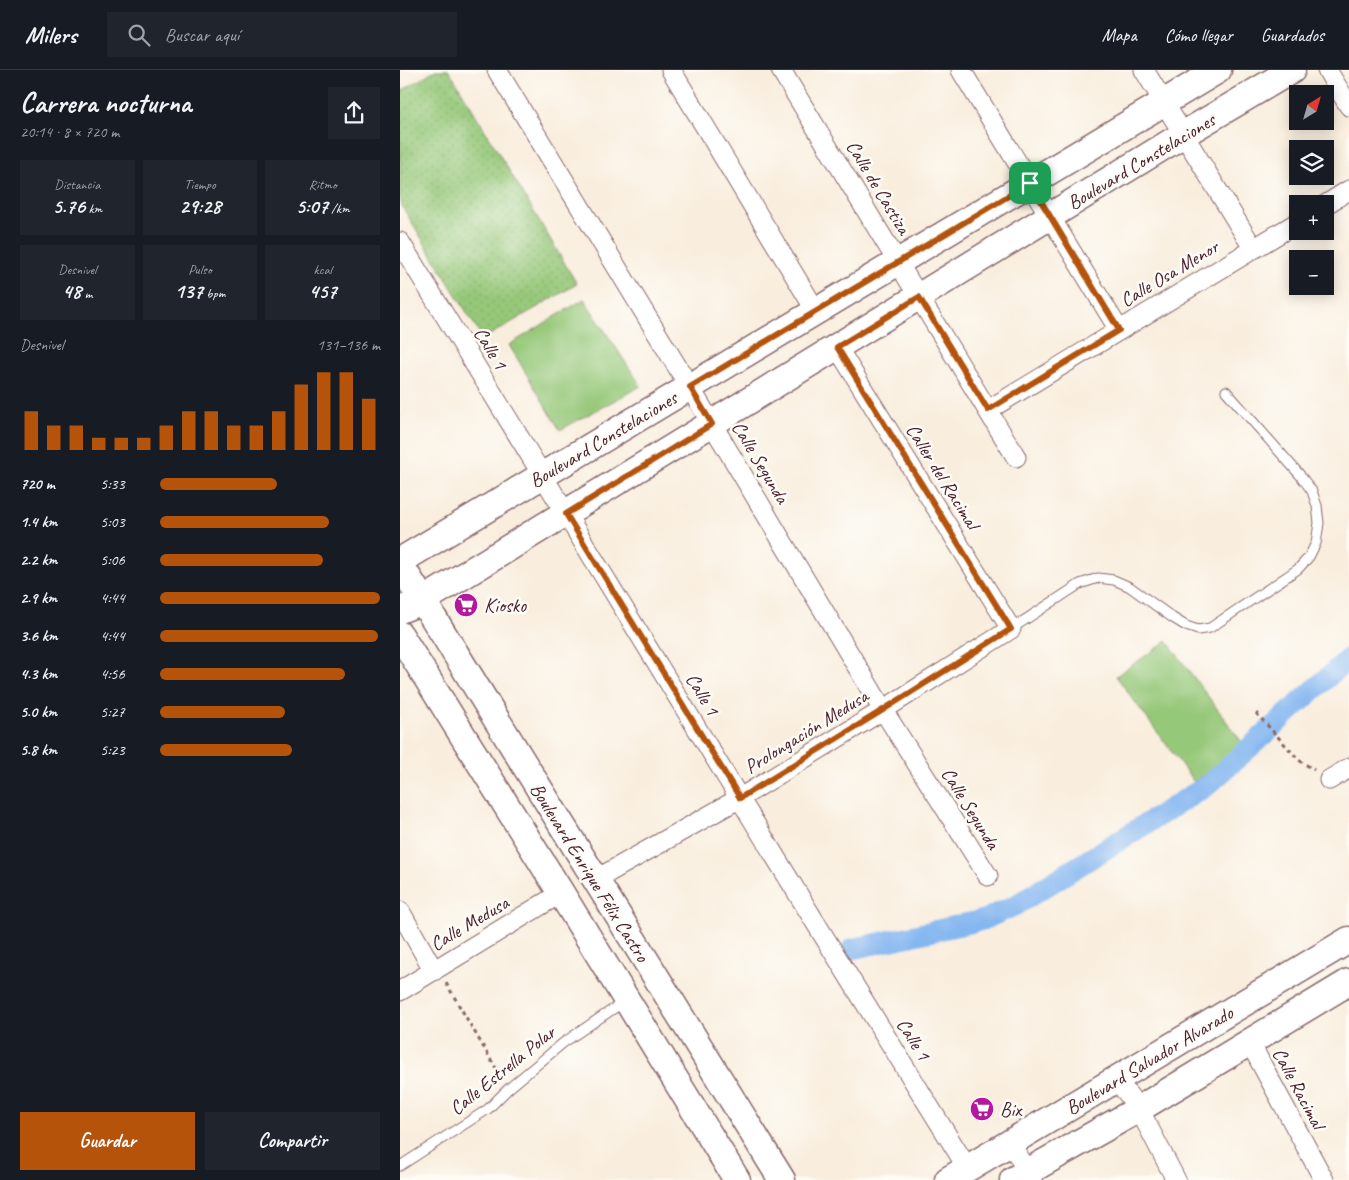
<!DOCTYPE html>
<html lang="es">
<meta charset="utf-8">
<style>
body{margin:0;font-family:Caveat,sans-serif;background:#20242c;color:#f1f3f6;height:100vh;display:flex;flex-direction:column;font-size:19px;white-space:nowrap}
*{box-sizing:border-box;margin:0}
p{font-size:16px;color:#9ea1a6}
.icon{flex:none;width:28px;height:28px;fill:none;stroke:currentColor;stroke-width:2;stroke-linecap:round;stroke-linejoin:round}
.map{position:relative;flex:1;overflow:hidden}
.drawer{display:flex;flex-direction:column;background:#171b24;width:400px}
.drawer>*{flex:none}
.needle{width:32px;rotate:37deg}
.tools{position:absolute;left:889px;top:15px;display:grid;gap:10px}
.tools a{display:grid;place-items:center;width:45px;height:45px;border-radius:0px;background:#171b24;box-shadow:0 2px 12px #0003;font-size:25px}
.pin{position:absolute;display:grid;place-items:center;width:42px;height:42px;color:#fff;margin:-21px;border-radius:10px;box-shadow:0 2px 8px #0006}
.round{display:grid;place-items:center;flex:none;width:52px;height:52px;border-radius:0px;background:#20242c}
.overview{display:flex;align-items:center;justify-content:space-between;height:85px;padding:0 20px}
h1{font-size:28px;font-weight:800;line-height:38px}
.metrics{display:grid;grid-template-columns:repeat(3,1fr);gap:8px;height:85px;padding:5px 20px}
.metrics div{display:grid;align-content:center;border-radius:0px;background:#20242c;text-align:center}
.metrics b{font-size:21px;font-weight:800}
.metrics small{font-size:14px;font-weight:400}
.metrics p{font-size:14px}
.chart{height:140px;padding:10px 20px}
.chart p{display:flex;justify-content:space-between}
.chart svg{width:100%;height:90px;margin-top:5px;stroke:#b45309;stroke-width:6}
.button{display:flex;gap:10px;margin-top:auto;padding:10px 20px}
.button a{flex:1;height:58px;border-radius:0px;background:#b45309;color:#fff;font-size:20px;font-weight:800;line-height:58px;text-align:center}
.button a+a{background:#20242c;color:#f1f3f6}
ul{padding:0 20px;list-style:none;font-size:16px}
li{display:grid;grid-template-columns:80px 60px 1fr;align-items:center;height:38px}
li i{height:12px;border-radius:6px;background:#b45309}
header{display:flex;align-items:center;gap:30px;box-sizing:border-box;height:70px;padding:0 25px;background:#171b24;border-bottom:1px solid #363941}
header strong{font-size:24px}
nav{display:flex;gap:28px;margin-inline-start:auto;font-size:18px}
.search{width:350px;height:45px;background:#20242c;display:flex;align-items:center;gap:12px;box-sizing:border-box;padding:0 18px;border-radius:0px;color:#9ea1a6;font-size:19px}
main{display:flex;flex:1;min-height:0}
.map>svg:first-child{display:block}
.grass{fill:url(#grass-dots);stroke:#707452}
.garden{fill:#96c879;stroke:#707452}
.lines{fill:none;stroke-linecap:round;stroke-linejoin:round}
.canal{stroke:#84b6f0;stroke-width:21}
.lane-casing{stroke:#87676a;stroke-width:11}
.street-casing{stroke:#87676a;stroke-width:21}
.secondary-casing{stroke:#87676a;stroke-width:29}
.path{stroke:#87676a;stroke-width:3;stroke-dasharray:4 4;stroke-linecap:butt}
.lane{stroke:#fff;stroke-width:9}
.street{stroke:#fff;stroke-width:19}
.secondary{stroke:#fff;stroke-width:26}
.route-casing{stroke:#fff;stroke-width:10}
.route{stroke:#b45309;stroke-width:6}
.labels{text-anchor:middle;stroke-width:5;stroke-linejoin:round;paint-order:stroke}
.street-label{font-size:20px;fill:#4a1f2b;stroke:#fdfcf7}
.poi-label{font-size:20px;fill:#4a1f2b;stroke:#fdfcf7;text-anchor:start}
</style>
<header>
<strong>Milers</strong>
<div class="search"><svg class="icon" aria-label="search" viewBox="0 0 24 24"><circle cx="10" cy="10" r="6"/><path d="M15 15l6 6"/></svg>Buscar aquí</div>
<nav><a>Mapa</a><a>Cómo llegar</a><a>Guardados</a></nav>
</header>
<main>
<section class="drawer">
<div class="overview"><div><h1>Carrera nocturna</h1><p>20:14 · 8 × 720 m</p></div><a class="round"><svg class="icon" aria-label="share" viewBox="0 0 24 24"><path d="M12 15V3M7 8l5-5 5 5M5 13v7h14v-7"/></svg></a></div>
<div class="metrics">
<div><p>Distancia</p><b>5.76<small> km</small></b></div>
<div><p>Tiempo</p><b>29:28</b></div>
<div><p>Ritmo</p><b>5:07<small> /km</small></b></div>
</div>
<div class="metrics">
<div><p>Desnivel</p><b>48<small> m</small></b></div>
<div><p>Pulso</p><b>137<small> bpm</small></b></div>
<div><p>kcal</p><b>457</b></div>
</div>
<div class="chart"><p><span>Desnivel</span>131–136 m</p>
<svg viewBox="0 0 160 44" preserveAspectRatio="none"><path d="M5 44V25M15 44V32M25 44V32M35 44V38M45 44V38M55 44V38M65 44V32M75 44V25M85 44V25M95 44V32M105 44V32M115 44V25M125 44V12M135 44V6M145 44V6M155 44V19"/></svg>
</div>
<ul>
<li><b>720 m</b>5:33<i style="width:53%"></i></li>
<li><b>1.4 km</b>5:03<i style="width:77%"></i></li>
<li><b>2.2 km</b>5:06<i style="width:74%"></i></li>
<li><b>2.9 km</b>4:44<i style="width:100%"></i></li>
<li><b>3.6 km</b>4:44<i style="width:99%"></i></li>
<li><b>4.3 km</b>4:56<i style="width:84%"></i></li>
<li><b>5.0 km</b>5:27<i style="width:57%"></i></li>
<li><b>5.8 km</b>5:23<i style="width:60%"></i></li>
</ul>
<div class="button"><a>Guardar</a><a>Compartir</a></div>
</section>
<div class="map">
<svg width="949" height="1110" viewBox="0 0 949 1110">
<defs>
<pattern id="grass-dots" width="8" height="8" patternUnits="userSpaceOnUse" patternTransform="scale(1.25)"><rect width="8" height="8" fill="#96c879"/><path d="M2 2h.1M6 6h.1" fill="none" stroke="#83ab69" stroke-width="1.8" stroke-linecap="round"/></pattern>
</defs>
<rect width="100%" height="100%" fill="#fdfcf7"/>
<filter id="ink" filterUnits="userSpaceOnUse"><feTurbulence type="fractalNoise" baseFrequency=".02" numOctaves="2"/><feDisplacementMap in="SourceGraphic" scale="10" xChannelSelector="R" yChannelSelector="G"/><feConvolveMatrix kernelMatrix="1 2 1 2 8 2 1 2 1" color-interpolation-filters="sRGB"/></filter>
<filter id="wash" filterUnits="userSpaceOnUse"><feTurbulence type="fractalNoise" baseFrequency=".0096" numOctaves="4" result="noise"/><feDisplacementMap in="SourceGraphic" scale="20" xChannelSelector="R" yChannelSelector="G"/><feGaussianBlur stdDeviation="1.12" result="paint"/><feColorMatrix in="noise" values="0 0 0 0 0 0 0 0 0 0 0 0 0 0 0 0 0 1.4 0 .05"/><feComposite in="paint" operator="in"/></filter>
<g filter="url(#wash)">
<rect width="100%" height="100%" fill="#f9eede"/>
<path class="grass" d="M35 0H49L177 214 83 269 0 133V22Z"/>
<path class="garden" d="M184 229 241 316 160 360 109 275Z
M767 571 844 675 794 712 716 606Z"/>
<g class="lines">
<path class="canal" d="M452 879 583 850 616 835 808 715 949 588"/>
</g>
</g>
<g filter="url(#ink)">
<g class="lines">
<g class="lane-casing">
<path id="lane" d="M611 559 680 514 698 508 714 510 730 517 773 548 786 556 798 560 810 558 898 499 909 487 916 473 919 453 917 436 912 421 900 405 826 321
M0 1096 88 1039 108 1019 163 973 225 931"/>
</g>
<g class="street-casing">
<path id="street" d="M97 0 312 354 483 640 588 806
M271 0 416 241
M381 0 616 387
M561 0 719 260
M744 0 853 178
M927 0 949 36
M925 135 949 120
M0 172 423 865 568 1099
M588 340 898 152
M929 710 949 698
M195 810 340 728 483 640 611 559 437 277
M0 841 34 901
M0 921 161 823
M850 973 924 1110
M717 1010 739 1039 776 1110
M611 1073 632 1110"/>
</g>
<g class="secondary-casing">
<path id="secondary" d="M0 491 818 0
M0 494 382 1110
M0 540 22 531 784 64 892 0
M0 565 161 823 337 1110
M548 1110 949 870
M613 1110 739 1039 949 912"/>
</g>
<path class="path" d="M856 643 899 690 914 700
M46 913 101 1007"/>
<use href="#lane" class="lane"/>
<use href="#street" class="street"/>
<use href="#secondary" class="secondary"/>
</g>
</g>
<g class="lines" filter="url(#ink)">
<g class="route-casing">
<path id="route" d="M630 113 719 260 588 340 519 227 437 277 611 559 483 640 340 728 166 444 312 354 290 317Z"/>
</g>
<use href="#route" class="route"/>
</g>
<defs>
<g id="supermarket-disc" transform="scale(1.25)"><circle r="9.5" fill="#b5179e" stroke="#fdfcf7"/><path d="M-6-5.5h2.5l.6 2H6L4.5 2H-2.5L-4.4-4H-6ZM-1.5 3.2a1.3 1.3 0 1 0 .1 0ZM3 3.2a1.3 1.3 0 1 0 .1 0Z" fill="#fff"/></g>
</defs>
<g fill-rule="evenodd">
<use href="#supermarket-disc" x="66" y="535"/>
<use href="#supermarket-disc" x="582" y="1039"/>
</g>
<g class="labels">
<g class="street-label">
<text transform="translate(741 91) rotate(-31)" y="7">Boulevard Constelaciones</text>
<text transform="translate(479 117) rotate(59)" y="7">Calle de Castiza</text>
<text transform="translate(769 203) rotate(-31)" y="7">Calle Osa Menor</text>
<text transform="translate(91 278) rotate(59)" y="7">Calle 1</text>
<text transform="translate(203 369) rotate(-31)" y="7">Boulevard Constelaciones</text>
<text transform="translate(361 392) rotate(59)" y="7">Calle Segunda</text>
<text transform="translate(543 406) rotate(58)" y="7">Caller del Racimal</text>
<text transform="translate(303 624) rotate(59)" y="7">Calle 1</text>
<text transform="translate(406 661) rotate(-32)" y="7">Prolongación Medusa</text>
<text transform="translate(571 738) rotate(58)" y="7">Calle Segunda</text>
<text transform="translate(190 802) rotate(58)" y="7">Boulevard Enrique Félix Castro</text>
<text transform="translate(69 853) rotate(-31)" y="7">Calle Medusa</text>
<text transform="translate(514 969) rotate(58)" y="7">Calle 1</text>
<text transform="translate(749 990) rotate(-31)" y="7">Boulevard Salvador Alvarado</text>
<text transform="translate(102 1000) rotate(-39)" y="7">Calle Estrella Polar</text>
<text transform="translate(899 1018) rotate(62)" y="7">Calle Racimal</text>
</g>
<g class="poi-label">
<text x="84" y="542">Kiosko</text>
<text x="600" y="1046">Bix</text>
</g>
</g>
</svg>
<div class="tools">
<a><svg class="needle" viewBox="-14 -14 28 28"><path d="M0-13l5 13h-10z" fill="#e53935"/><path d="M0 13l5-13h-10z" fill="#9ea1a6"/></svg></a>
<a><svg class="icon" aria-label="layers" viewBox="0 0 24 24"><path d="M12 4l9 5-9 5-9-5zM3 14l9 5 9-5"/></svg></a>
<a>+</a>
<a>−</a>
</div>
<div class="pin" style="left:630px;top:113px;background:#1e9e55"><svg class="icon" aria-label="arrive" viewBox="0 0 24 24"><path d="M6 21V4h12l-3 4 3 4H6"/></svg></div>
</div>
</main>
